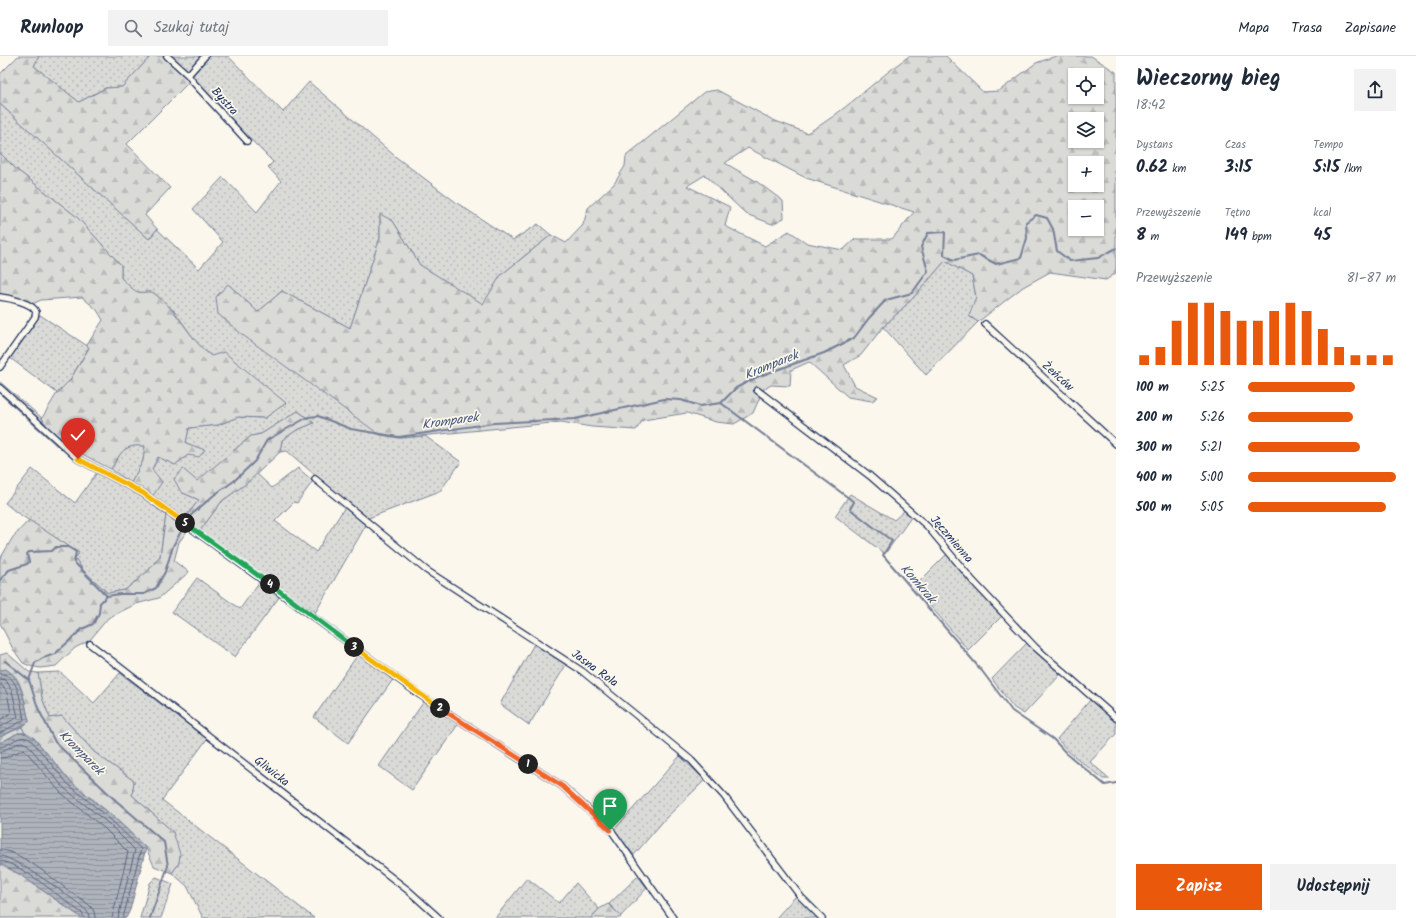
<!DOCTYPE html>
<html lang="pl">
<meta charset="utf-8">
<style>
body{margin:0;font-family:Kalam,sans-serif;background:#f2f2f3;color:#1f2937;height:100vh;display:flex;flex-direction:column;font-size:15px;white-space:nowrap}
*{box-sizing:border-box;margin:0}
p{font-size:13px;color:#747a83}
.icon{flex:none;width:22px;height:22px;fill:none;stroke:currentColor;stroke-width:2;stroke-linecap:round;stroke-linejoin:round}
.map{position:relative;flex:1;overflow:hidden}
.side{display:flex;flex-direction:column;background:#fff;width:300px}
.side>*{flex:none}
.controls{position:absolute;left:1068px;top:12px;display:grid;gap:8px}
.controls a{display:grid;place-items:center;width:36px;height:36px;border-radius:0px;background:#fff;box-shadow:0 1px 3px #0004;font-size:20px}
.pin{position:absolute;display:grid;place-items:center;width:34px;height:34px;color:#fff;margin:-41px -17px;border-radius:50% 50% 50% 0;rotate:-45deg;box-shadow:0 0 4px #0007}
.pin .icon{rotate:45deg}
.km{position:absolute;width:20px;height:20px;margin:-10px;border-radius:50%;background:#222;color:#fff;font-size:11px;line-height:20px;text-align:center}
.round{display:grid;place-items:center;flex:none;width:42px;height:42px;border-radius:0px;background:#f2f2f3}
.overview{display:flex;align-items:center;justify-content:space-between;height:68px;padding:0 20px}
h1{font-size:22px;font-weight:600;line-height:30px}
.metrics{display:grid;grid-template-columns:repeat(3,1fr);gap:6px;height:68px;padding:4px 20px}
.metrics div{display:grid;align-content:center}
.metrics b{font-size:17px;font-weight:600}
.metrics small{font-size:11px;font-weight:400}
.metrics p{font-size:11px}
.chart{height:112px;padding:8px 20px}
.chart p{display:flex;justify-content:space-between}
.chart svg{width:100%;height:72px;margin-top:4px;stroke:#ea580c;stroke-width:6}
.button{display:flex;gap:8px;margin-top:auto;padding:8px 20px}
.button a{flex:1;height:46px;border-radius:0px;background:#ea580c;color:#fff;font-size:16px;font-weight:600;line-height:46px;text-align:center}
.button a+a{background:#f2f2f3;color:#1f2937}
ul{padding:0 20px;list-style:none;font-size:13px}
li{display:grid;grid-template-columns:64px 48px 1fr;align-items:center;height:30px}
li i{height:10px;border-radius:5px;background:#ea580c}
header{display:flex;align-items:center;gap:24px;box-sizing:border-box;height:56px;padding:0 20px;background:#fff;border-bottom:1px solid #e0e1e3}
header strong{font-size:19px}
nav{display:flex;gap:22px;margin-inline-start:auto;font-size:14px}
.search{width:280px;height:36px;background:#f2f2f3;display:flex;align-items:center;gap:10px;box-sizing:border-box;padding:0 14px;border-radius:0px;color:#747a83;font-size:15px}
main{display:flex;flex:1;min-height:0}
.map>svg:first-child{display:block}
.grass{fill:url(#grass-dots);stroke:#7a849a}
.forest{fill:url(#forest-firs);stroke:#7a849a;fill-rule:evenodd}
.water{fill:url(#water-rules);stroke:#747e96}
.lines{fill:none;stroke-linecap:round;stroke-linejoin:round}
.shore{stroke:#566483;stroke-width:1}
.stream{stroke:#747e96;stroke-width:2}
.street-casing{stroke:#1b2f5e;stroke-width:8}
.street{stroke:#fbf7ec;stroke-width:5.5}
.split-1-casing{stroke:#fff;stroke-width:8}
.split-2-casing{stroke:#fff;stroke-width:8}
.split-3-casing{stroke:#fff;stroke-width:8}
.split-4-casing{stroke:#fff;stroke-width:8}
.split-5-casing{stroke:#fff;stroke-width:8}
.split-6-casing{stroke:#fff;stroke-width:8}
.split-1{stroke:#f0652b;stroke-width:5}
.split-2{stroke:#f0652b;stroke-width:5}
.split-3{stroke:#f5b400;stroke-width:5}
.split-4{stroke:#22a559;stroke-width:5}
.split-5{stroke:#22a559;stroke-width:5}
.split-6{stroke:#f5b400;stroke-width:5}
.labels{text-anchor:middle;stroke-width:3.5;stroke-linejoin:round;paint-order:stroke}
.street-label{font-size:12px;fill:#1b2f5e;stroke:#fbf7ec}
.water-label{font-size:13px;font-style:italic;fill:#47577a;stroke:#fbf7ec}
</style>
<header>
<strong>Runloop</strong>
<div class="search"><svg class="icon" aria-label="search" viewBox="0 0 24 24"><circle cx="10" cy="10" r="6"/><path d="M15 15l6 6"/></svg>Szukaj tutaj</div>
<nav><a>Mapa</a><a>Trasa</a><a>Zapisane</a></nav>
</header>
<main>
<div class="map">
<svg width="1116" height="862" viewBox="0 0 1116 862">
<defs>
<pattern id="grass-dots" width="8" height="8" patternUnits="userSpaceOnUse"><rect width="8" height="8" fill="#dadad7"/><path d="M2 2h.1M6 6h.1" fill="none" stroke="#babbbb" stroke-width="1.8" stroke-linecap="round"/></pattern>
<pattern id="forest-firs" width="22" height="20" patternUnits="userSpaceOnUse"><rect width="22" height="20" fill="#dadad7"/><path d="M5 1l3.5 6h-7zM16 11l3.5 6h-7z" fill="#babbbb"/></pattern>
<pattern id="water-rules" width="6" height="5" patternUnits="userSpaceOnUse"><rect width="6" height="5" fill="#afb3bb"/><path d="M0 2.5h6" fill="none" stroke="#8e929b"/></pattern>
</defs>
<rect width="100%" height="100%" fill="#fbf7ec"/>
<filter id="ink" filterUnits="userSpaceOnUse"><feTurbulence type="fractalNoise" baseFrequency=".025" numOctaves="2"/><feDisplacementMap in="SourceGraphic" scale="8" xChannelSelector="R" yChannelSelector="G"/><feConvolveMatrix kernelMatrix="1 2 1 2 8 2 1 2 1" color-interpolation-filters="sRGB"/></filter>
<g filter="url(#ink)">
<path class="grass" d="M39 0H151L122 31 105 32 79 46 34 10Z
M171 0H203L188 15Z
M207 0H228L283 56 309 26 396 101 457 147 513 184 538 168 551 179 501 219 483 249 420 209 393 165 380 159V182L350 272 282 235 258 256 228 228 216 241 400 382 425 380 461 406 440 435 366 463 287 395 280 396 282 384 297 374 314 367 298 355 261 378 251 380 197 426 183 413 181 436 199 444 183 464 152 441V413L159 401 175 409 188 399 204 394 186 387 189 372 218 369 238 361 265 362 286 347 211 300 200 291 174 255 154 237 136 236 121 222V209L77 161 16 113 0 97V48L149 183 157 173 199 213 223 186 193 153 223 121 257 156 281 125 268 111 273 106 194 26 192 18Z
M945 205 972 220 976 241 969 260 978 266 926 319 883 271 913 242Z
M40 259 89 291 70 324 57 337 10 302Z
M0 326 42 362 46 371 0 330Z
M3 338 57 387V390L1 339Z
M133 389 145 390 143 405 131 427 111 413 122 395Z
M298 412 313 425 297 447 294 446 275 465 316 496 345 451 366 469 315 557 199 476 222 445 247 427 256 417 272 432Z
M32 413 75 447 98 415 142 441 166 459 160 500 148 515 125 534 108 537 83 514 75 502 79 497 16 456 5 447Z
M850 438 894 464 905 454 912 460 885 498 835 460Z
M947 498 971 528 1002 560 968 594 914 531Z
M197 522 240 553 260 525 280 540 235 601 172 556Z
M1027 587 1061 618 1024 658 1014 652 992 623Z
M534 588 566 609 529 669 500 648Z
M359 597 394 622 348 687 314 661Z
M60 616 94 647 120 617 207 683 162 744 314 862H203L187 830 172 817 179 807 173 776 132 739 134 725 94 696 62 660 50 662 42 642 38 617Z
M1091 643 1116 666V678L1090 706 1110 723H1103L1069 696 1057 683Z
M425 644 459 667 412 734 379 710Z
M22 671 25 677H18L0 687V681Z
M680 700 705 724 666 762 634 799 614 774Z
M638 820 647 832 621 860 609 848Z
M156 821 173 828 161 862H140L150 827Z
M527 822 559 847 576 827 599 853 591 862H495Z
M796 840 817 862H776Z"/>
<path class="forest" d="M18 0H39L34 10 79 46 106 32 122 31 151 0H163L189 24 188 27 127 88 170 132 145 159 157 173 149 183 0 48V18Z
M909 0H946L983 36 999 35 1036 7 1056 0H1091L1116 16V217L1106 224 1050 216 1023 231 978 266 969 260 976 241 972 220 945 205 913 242 883 271 861 299 844 309 855 330 878 341 872 345 848 341 809 306 791 314 790 330 771 329 763 334 753 357 734 368 716 366 687 357 643 364 636 374 592 371 561 366 400 382 380 379 244 280 218 258 216 241 228 228 258 256 282 235 350 272 380 182V158L393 165 420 209 483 248 501 219 551 179 566 187 583 169 588 152 614 128 625 110 626 100 704 36 717 34 773 64 807 77C841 59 875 24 909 0ZM1075 19H1097V41H1075ZM1075 63H1097V85H1075ZM748 92 806 122 914 156 892 183H855L843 194 807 187 789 175 765 190 725 170 730 151 687 130 705 119 746 158 772 168 784 162 783 145 756 125 725 107ZM1075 107H1097V129H1075ZM1075 151H1097V173H1075Z
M0 97 16 113 77 161 121 209V222C126 226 132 234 138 236 144 238 149 233 155 238 179 255 189 283 211 300L224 296 286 347 265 362 238 361 218 369 189 372 186 387 205 394 199 401 188 399 175 409 158 401 152 413 162 426 152 441 131 427 143 405 145 390C124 388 121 396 111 413 89 402 52 384 42 362L57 337 70 324 89 292 87 289 103 264 97 254 82 241 41 244 30 249 0 240Z
M298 355 314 367 297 374 282 384 280 396 247 427 222 445 199 476 183 464 199 444 181 436 174 423 183 413 197 425 251 380 261 378Z
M166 459 188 474 179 486 174 505 189 516 159 542 136 548 108 562 90 584 75 592 56 610 40 612 30 610 23 607 13 593 0 567V503L13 481 29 464 79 497 75 502 83 514 108 537 125 534 148 515 160 501Z
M7 597 29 616 38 617 42 642 50 662 62 660 94 696 134 725 132 739 173 776 180 798 179 807 172 817 154 810 146 792 115 762 70 725 34 682 25 677 22 671 29 665C24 648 23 612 0 614V599Z
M0 808 19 818 82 862H0Z
M608 848 621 860 620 862H591L599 853Z"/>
<path class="water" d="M6 613C23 624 24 647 29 665L26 668 0 681V614Z
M18 677H25L34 682 70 725 115 762 146 792 130 854 126 862H82L19 818 0 808V687Z"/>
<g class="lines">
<path class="shore" d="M0 618C19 617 21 649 24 664L0 677
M0 623 6 624 12 635 18 661 0 671
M0 629H2L7 637 11 657 0 664
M0 691C12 689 19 676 31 684L68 728 112 765 141 793 123 862
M0 696 21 686 27 688 64 732 109 768 135 794 118 862
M0 702 7 701 24 693 60 736 105 773 128 796 112 862
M0 794C20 794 57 826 73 838 79 842 86 845 91 851 94 854 95 858 95 862
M0 800C14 800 74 843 86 854 88 856 89 859 89 862
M0 805C21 807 63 844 82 857L84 862"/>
<path class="stream" d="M721 347 854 446 850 453 892 485 883 499 982 615 1012 655 1053 683 1066 697 1105 729 1116 727
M0 524 9 514 27 508 29 506 27 498 29 496 52 495 56 491H68L76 496 74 506 107 540
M5 605 29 624
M150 862 168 810 164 786 113 742 55 686 38 652 29 624 35 607 43 602 55 598 82 573 93 568 99 557 100 547 107 540 120 538H144L156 532 165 516 173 490 189 461 214 439 234 425 255 405 267 384 308 361 318 360 351 373 399 381 494 367 575 363 664 343 681 344 700 350 721 347 736 332 757 321 824 297 854 282 869 262 886 244 912 237 928 215 921 191 928 177 945 176 944 199 954 204 979 199 996 208 1021 202 1027 182 1026 166 1036 159 1047 162 1053 173 1057 195 1070 205 1098 202 1116 192"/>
<g class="street-casing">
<path id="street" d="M167 0 188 19 193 26 247 85
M188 19 205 0
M0 241C9 242 33 247 36 256L35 261 0 311
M985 268 1116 388
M0 332 78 403 143 437 420 639 562 730 611 774 673 862
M757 334 870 420 927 470 973 525 1035 591 1116 662
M315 423 426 514 582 615 691 704 724 740 801 841 822 862
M90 588 409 835 439 862"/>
</g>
<use href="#street" class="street"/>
</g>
</g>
<g class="lines" filter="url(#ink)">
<g class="split-1-casing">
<path id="split-1" d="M528 708 562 730 610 774"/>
</g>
<g class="split-2-casing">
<path id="split-2" d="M440 652 528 708"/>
</g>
<g class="split-3-casing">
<path id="split-3" d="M354 591 440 652"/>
</g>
<g class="split-4-casing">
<path id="split-4" d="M270 528 354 591"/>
</g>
<g class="split-5-casing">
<path id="split-5" d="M185 467 270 528"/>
</g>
<g class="split-6-casing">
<path id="split-6" d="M78 403 143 437 185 467"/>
</g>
<use href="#split-1" class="split-1"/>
<use href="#split-2" class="split-2"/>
<use href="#split-3" class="split-3"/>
<use href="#split-4" class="split-4"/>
<use href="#split-5" class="split-5"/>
<use href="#split-6" class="split-6"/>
</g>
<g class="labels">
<g class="street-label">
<text transform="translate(225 45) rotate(48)" y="4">Bystra</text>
<text transform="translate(1058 320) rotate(42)" y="4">Żeńców</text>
<text transform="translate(952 483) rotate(49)" y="4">Jęczmienna</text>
<text transform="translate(595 612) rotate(36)" y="4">Jasna Rola</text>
<text transform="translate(272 715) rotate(38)" y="4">Gliwicka</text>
</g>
<g class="water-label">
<text transform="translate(771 308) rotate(-22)" y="5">Kromparek</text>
<text transform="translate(450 364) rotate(-8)" y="5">Kromparek</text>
<text transform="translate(919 527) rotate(49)" y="5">Komkrak</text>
<text transform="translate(82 696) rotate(45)" y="5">Kromparek</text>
</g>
</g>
</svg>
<div class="controls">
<a><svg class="icon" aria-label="locate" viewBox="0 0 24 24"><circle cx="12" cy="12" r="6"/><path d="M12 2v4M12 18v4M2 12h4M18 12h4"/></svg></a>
<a><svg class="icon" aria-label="layers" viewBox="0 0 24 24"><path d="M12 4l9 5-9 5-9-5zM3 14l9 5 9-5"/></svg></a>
<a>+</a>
<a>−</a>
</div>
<div class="pin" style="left:610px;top:774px;background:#1e9e55"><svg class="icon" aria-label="arrive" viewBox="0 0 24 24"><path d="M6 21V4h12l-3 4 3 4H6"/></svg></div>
<div class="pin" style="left:78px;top:403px;background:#d93025"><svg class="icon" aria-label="check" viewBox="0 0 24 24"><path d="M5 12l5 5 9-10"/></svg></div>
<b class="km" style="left:528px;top:708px">1</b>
<b class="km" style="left:440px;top:652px">2</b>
<b class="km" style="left:354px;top:591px">3</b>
<b class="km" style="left:270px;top:528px">4</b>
<b class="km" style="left:185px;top:467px">5</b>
</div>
<section class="side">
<div class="overview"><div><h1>Wieczorny bieg</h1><p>18:42</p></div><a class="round"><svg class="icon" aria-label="share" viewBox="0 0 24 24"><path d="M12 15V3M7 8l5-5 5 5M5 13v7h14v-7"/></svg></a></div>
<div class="metrics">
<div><p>Dystans</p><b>0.62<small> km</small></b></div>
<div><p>Czas</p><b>3:15</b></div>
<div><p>Tempo</p><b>5:15<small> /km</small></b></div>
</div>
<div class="metrics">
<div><p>Przewyższenie</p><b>8<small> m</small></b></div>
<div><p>Tętno</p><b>149<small> bpm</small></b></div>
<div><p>kcal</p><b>45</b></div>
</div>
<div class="chart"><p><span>Przewyższenie</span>81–87 m</p>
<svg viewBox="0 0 160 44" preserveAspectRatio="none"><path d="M5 44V38M15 44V33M25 44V17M35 44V6M45 44V6M55 44V11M65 44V17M75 44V17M85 44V11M95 44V6M105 44V11M115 44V22M125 44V33M135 44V38M145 44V38M155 44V38"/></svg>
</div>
<ul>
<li><b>100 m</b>5:25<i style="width:72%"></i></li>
<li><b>200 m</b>5:26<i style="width:71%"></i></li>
<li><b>300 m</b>5:21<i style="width:76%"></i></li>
<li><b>400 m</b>5:00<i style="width:100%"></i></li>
<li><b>500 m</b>5:05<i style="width:93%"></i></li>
</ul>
<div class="button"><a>Zapisz</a><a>Udostępnij</a></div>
</section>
</main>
